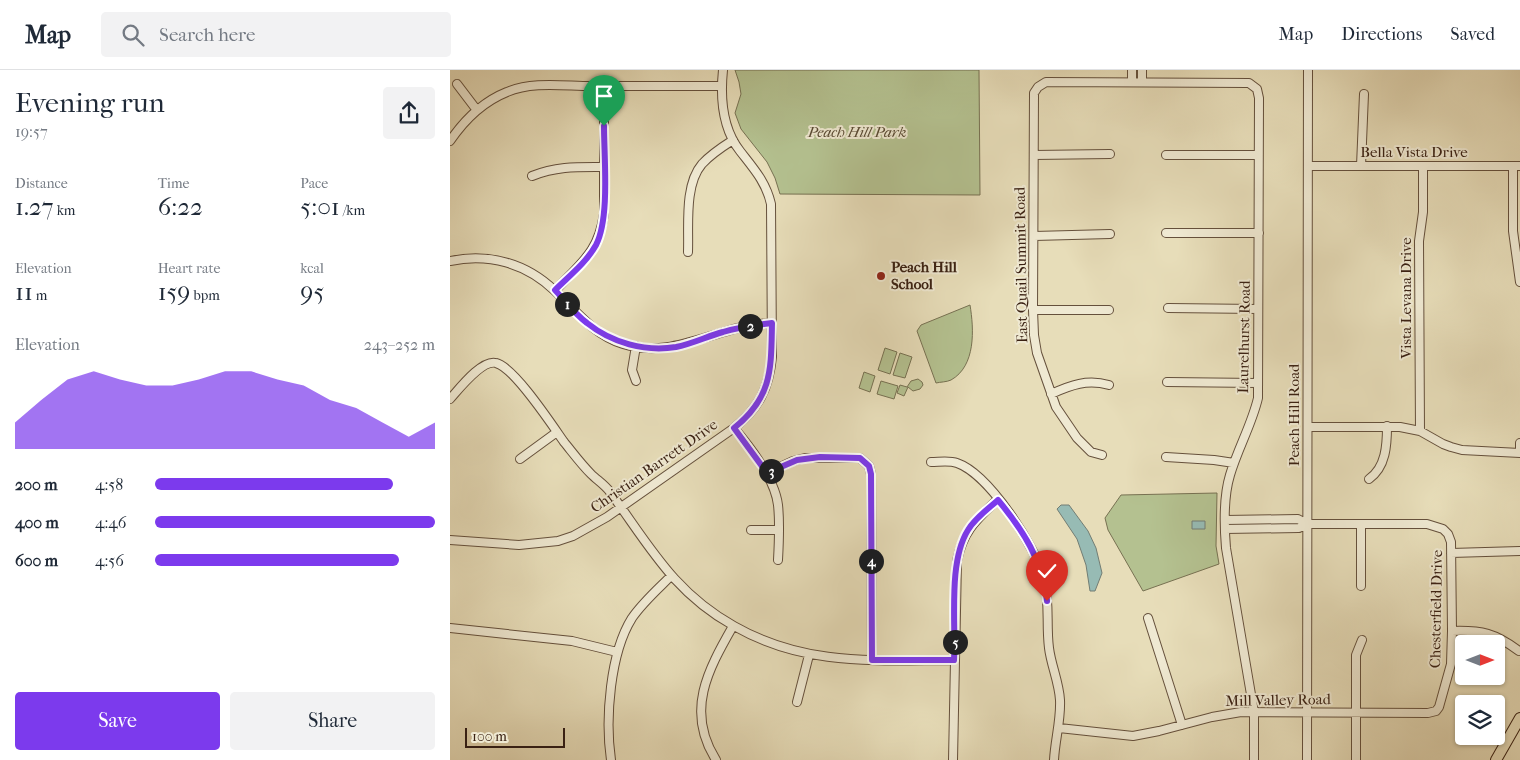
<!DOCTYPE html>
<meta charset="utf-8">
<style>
body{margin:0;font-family:"IM FELL French Canon",serif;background:#f2f2f3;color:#1f2937;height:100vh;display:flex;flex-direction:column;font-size:19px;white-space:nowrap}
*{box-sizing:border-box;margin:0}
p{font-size:16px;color:#747a83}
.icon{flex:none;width:28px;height:28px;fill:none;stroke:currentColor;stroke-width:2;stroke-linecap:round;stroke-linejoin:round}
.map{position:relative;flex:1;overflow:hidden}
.details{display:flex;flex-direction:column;background:#fff;width:450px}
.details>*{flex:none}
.needle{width:32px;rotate:90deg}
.controls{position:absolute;left:1005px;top:565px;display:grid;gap:10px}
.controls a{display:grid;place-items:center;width:50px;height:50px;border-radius:5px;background:#fff;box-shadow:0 1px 4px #0004;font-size:25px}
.scale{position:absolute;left:15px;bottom:12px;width:100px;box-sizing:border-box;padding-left:5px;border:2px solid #3a2113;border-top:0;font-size:14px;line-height:18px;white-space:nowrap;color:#3a2113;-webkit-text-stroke:4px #efe9d2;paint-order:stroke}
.pin{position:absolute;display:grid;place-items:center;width:42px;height:42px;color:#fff;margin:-51px -21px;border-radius:50% 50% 50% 0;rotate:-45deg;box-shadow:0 0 5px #0007}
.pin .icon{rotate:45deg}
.km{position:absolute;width:25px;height:25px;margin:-12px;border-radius:50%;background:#222;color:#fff;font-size:14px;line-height:25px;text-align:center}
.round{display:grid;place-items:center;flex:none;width:52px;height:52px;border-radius:5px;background:#f2f2f3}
.headline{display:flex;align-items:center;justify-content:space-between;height:85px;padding:0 15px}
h1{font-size:28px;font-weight:600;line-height:38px}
.stats{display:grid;grid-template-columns:repeat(3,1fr);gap:8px;height:85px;padding:5px 15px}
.stats div{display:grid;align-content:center}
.stats b{font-size:25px;font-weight:600}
.stats small{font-size:14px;font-weight:400}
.stats p{font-size:14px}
.chart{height:140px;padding:10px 15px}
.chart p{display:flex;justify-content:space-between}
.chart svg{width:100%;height:90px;margin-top:5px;fill:#7c3aed;opacity:.7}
.cta{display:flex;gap:10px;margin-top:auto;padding:10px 15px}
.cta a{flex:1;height:58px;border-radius:5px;background:#7c3aed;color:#fff;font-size:20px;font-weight:600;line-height:58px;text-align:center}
.cta a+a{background:#f2f2f3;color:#1f2937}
ul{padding:0 15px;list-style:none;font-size:16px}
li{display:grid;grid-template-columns:80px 60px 1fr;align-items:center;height:38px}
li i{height:12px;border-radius:6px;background:#7c3aed}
header{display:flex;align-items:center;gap:30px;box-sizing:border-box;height:70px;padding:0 25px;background:#fff;border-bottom:1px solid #e0e1e3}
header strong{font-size:24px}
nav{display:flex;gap:28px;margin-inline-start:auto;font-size:18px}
.search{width:350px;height:45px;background:#f2f2f3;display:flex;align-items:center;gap:12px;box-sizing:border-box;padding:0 18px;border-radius:5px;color:#747a83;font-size:19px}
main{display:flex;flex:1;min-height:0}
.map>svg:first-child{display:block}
.green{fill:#b4c190;stroke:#777152}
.water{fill:#97bbb4;stroke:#727d74}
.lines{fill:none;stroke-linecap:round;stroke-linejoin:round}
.minor-casing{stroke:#65503c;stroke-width:10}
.major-casing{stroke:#3a2113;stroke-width:12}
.minor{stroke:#efe9d2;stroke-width:8}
.major{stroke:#e7ddb9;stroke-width:10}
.route-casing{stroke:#fff;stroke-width:10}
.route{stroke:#7c3aed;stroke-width:6}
.poi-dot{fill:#8f2418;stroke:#efe9d2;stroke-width:2}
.labels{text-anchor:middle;stroke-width:4;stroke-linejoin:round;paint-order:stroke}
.park-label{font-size:15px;font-style:italic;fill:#584932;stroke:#efe9d2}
.street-label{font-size:15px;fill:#3a2113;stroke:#efe9d2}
.poi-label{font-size:15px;font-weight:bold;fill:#3a2113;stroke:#efe9d2;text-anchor:start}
</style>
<header>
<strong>Map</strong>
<div class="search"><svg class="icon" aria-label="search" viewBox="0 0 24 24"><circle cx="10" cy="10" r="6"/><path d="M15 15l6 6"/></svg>Search here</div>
<nav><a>Map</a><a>Directions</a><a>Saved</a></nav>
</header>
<main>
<section class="details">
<div class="headline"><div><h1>Evening run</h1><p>19:57</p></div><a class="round"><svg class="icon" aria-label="share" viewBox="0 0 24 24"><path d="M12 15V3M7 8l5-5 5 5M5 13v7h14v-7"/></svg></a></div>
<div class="stats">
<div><p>Distance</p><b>1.27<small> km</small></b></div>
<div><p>Time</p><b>6:22</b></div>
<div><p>Pace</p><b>5:01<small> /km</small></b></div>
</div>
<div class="stats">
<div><p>Elevation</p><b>11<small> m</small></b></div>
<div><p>Heart rate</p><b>159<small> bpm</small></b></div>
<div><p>kcal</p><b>95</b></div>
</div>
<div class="chart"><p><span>Elevation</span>243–252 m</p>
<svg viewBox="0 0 160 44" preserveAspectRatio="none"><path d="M0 44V31L10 20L20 10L30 6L40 10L50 13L60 13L70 10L80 6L90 6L100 10L110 13L120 20L130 24L140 31L150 38L160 31V44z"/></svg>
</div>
<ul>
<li><b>200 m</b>4:58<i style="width:85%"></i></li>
<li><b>400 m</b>4:46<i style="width:100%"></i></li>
<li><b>600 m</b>4:56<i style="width:87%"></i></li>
</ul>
<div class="cta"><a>Save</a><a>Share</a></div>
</section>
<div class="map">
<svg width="1070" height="690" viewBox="0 0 1070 690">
<rect width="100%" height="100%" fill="#e7ddb9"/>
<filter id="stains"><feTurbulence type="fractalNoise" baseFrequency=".004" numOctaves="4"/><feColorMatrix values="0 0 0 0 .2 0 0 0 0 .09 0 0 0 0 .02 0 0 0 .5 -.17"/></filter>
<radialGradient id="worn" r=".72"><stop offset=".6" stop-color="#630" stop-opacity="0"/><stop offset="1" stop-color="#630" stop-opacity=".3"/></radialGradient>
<path class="green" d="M285 0H529L530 125 330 124 325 108 317 92 291 59 285 43 291 24 289 12Z
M520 235C524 259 526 296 501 310 497 312 490 312 486 313L467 261 471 255Z
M435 278 447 282 440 304 428 300Z
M450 283 462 287 455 308 443 305Z
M414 302 425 306 420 322 409 318Z
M468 309 472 312 473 315 470 319 463 321 458 317 454 326 447 323 450 315 457 317 461 311Z
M431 311 448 316 444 329 427 324Z
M767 423 766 476 769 494 693 521 658 460 655 448 671 425Z"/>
<path class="water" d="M611 435H619L638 461 646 478 652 503 645 521H640L636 495 627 469 607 439Z
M742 451H755V459H742Z"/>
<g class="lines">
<g class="minor-casing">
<path id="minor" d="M682 0V12
M692 0V12
M7 14 26 39
M0 71C15 49 32 32 57 22 82 11 114 16 141 16 184 16 228 16 271 16
M584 85 660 84
M716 85H808
M858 96H1070
M911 96 914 24
M1063 96V161L1070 212
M82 106C107 96 128 97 154 97
M716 163H809
M584 166 660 164
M238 182C239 156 234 115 252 94 261 84 272 77 283 70
M0 191C39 183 76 193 105 221 126 241 144 265 173 274 210 285 239 272 274 262 289 257 306 254 322 253
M105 221C130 193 148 184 154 144V16
M718 238 808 239
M583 240H659
M186 311 182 300 186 276
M717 312 808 313
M601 324C621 315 637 309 659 315
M0 329C9 319 32 289 46 293 64 297 102 355 114 372 123 383 131 394 141 404 147 410 155 415 160 422 199 475 223 522 284 556 356 597 426 590 505 590
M858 357H950L970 361 993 374 1001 377 1012 380 1070 383V373
M284 358C301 378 325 409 328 435 330 453 329 472 328 490
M970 361 969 171 973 142V97
M652 385 641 382 627 368 606 337 587 283 584 265 583 240 584 23 588 17 596 12 799 13 807 19 809 28 808 328C802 354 788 378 780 405 773 428 774 454 776 478L804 642V690
M716 387 764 390 784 393
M70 389 107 362
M481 392C489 392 499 390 507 393 539 404 586 477 594 509 600 532 596 555 599 578 601 595 609 612 610 630 611 650 605 670 604 690
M317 403 343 391 355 388H410L419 396 421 404 422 590
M919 409C936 397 937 375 937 356
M775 450 848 449 857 454
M911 454V516
M301 460H329
M0 470 69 475 108 471 123 466 157 447 284 358C309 338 319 318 322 287L321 134C316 112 304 99 290 81 272 58 270 29 273 0
M1001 483 1070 481
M698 548 732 655
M0 558 122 571 167 582
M1002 561C1032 560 1045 563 1069 581
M347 632 359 585
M609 658 683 666 709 661 762 647 791 642 978 643 986 641 989 637 1001 594 1002 561 1001 472 998 464 993 459 977 454H857L849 458 775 459
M161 690C155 649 160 583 182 548 193 532 208 519 221 506
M266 690C235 641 258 600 283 556
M503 690 507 491C513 461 526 450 548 429
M857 690 858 0
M906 690V585L912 570"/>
</g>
<g class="major-casing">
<path id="major" d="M1046 690 1070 648"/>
</g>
<use href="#minor" class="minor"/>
<use href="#major" class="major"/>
</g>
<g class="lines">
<g class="route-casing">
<path id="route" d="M154 56C154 88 160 148 146 175 136 193 119 206 105 220 115 231 125 244 137 253 162 273 195 282 226 277 242 274 258 266 273 262 289 257 306 255 322 253 321 298 323 327 284 358L317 403 347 390 370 387 410 388 419 396 421 404 422 590H504C506 552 498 492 518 460 525 448 538 439 548 430 572 459 594 492 597 531"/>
</g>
<use href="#route" class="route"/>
</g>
<circle class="poi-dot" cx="431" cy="206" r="5"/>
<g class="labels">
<g class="park-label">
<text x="407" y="67">Peach Hill Park</text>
</g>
<g class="street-label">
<text x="964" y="87">Bella Vista Drive</text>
<text transform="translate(571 195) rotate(-91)" y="5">East Quail Summit Road</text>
<text transform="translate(956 228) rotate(-90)" y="5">Vista Levana Drive</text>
<text transform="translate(794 267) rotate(-89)" y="5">Laurelhurst Road</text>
<text transform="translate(844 345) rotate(-90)" y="5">Peach Hill Road</text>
<text transform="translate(204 396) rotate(-35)" y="5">Christian Barrett Drive</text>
<text transform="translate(986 539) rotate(-89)" y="5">Chesterfield Drive</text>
<text transform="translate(828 630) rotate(-1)" y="5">Mill Valley Road</text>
</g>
<g class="poi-label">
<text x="441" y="202">Peach Hill<tspan x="441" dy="17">School</tspan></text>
</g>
</g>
<rect width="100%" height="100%" filter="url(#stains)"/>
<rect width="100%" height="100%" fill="url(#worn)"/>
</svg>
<div class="controls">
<a><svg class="needle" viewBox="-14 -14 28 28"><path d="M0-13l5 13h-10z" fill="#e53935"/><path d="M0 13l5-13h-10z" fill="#747a83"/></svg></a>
<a><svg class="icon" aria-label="layers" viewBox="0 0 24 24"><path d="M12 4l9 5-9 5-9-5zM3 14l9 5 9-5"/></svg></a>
</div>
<div class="scale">100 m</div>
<div class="pin" style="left:154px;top:56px;background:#1e9e55"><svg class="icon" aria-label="arrive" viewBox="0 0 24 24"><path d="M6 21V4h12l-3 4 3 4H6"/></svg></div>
<div class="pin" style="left:597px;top:531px;background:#d93025"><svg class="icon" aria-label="check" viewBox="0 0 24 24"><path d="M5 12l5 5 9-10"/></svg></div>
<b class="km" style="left:117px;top:234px">1</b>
<b class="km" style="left:300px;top:256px">2</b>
<b class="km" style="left:321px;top:401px">3</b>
<b class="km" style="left:421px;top:491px">4</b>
<b class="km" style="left:505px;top:572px">5</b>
</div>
</main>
